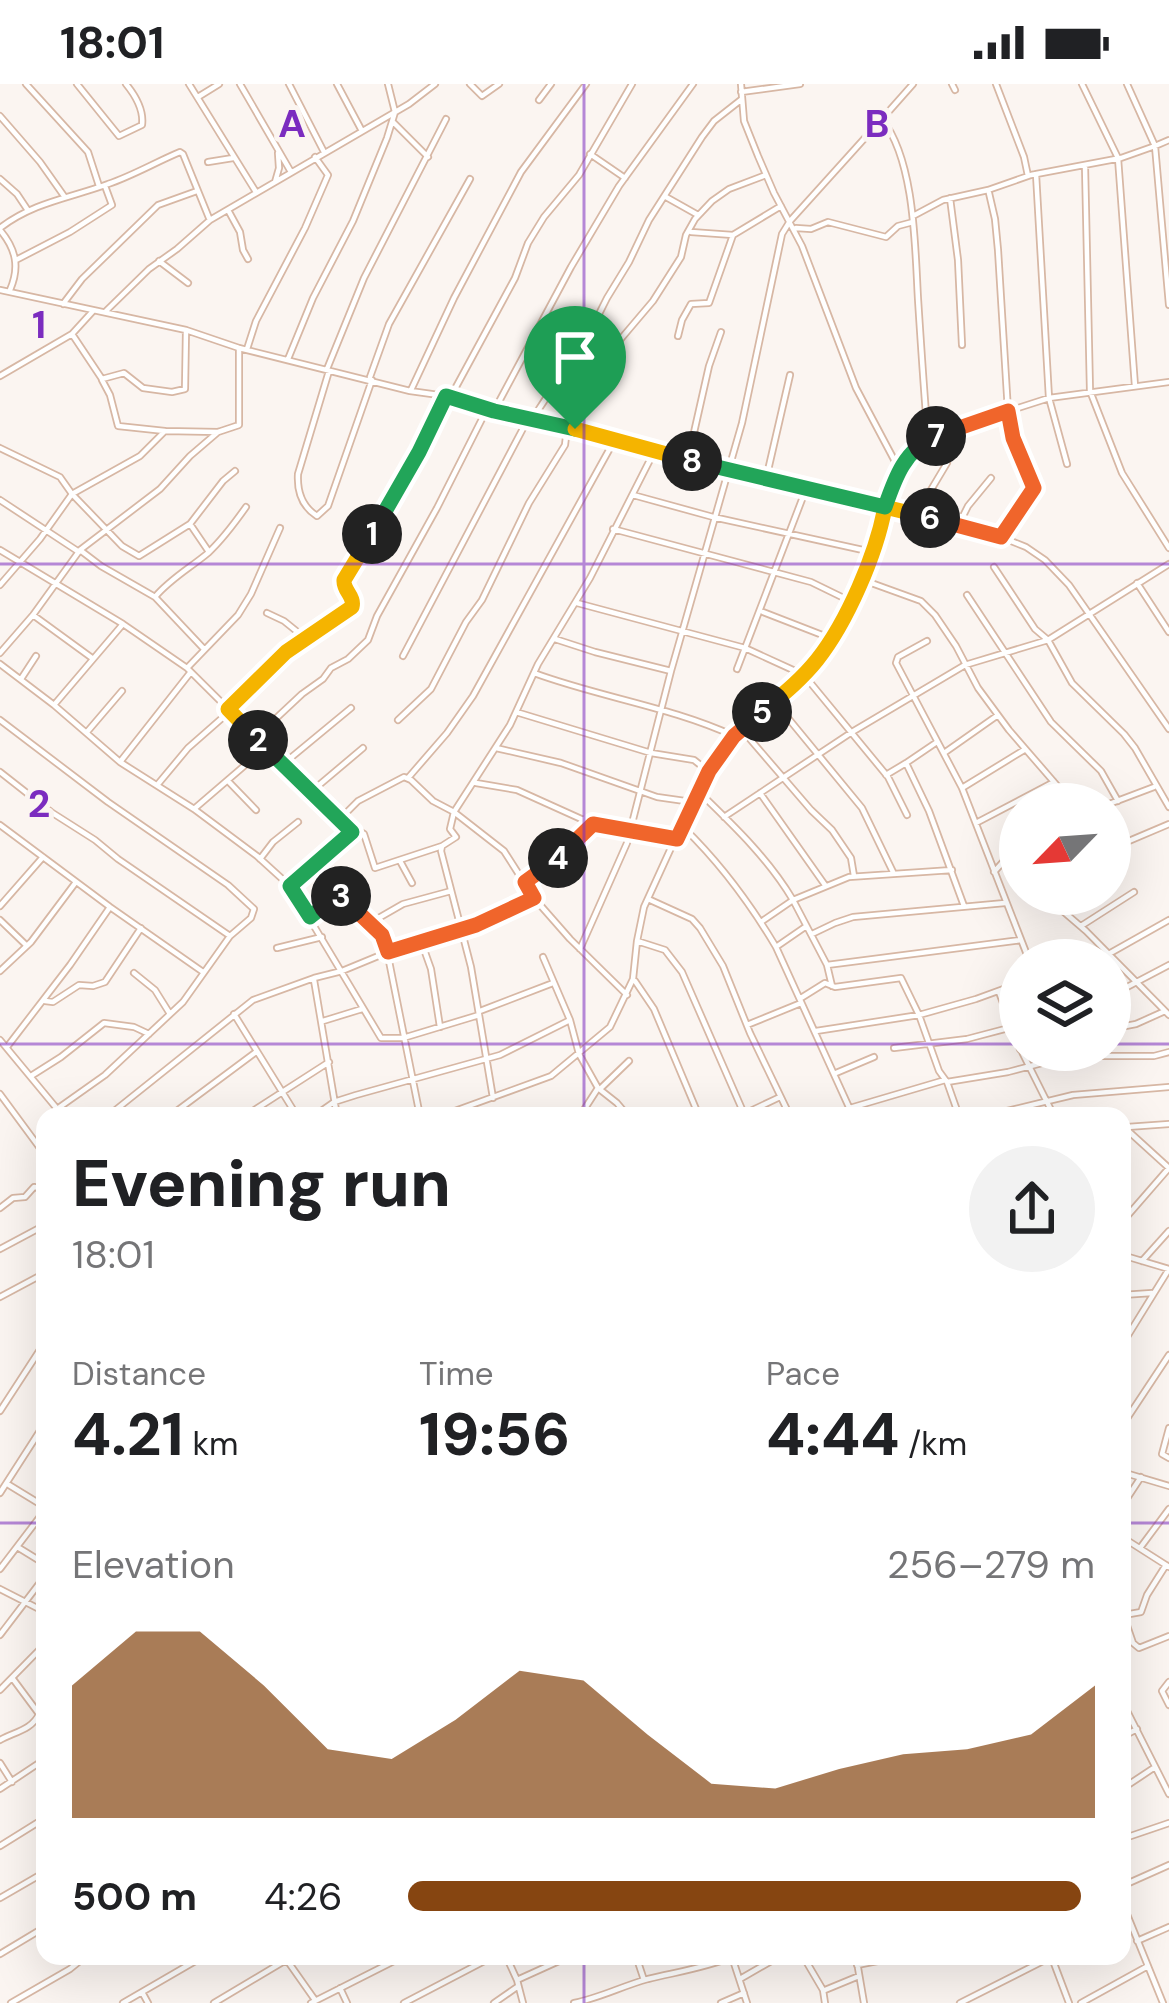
<!DOCTYPE html>
<meta charset="utf-8">
<style>
body{margin:0;font-family:"DM Sans",sans-serif;background:#f2f2f2;color:#202124;height:100vh;display:flex;flex-direction:column;font-size:45px;white-space:nowrap}
*{box-sizing:border-box;margin:0}
p{font-size:39px;color:#757577}
.icon{flex:none;width:66px;height:66px;fill:none;stroke:currentColor;stroke-width:2;stroke-linecap:round;stroke-linejoin:round}
.map{position:relative;flex:1;overflow:hidden}
.panel{position:absolute;left:36px;top:1023px;width:1095px;height:858px;display:flex;flex-direction:column;background:#fff;border-radius:24px;box-shadow:0 12px 48px #0002}
.panel>*{flex:none}
.needle{width:78px;rotate:245deg}
.controls{position:absolute;left:999px;top:699px;display:grid;gap:24px}
.controls a{display:grid;place-items:center;width:132px;height:132px;border-radius:50%;background:#fff;box-shadow:0 12px 48px #0002;font-size:60px}
.pin{position:absolute;display:grid;place-items:center;width:102px;height:102px;color:#fff;margin:-123px -51px;border-radius:50% 50% 50% 0;rotate:-45deg;box-shadow:0 0 12px #0007}
.pin .icon{rotate:45deg}
.km{position:absolute;width:60px;height:60px;margin:-30px;border-radius:50%;background:#222;color:#fff;font-size:33px;line-height:60px;text-align:center}
.round{display:grid;place-items:center;flex:none;width:126px;height:126px;border-radius:63px;background:#f2f2f2}
.headline{display:flex;align-items:center;justify-content:space-between;height:204px;padding:0 36px}
h1{font-size:66px;font-weight:800;line-height:90px}
.figures{display:grid;grid-template-columns:repeat(3,1fr);gap:18px;height:204px;padding:12px 36px}
.figures div{display:grid;align-content:center}
.figures b{font-size:60px;font-weight:800}
.figures small{font-size:33px;font-weight:400}
.figures p{font-size:33px}
.chart{height:336px;padding:24px 36px}
.chart p{display:flex;justify-content:space-between}
.chart svg{width:100%;height:216px;margin-top:12px;fill:#864511;opacity:.7}
ul{padding:0 36px;list-style:none;font-size:39px}
li{display:grid;grid-template-columns:192px 144px 1fr;align-items:center;height:90px}
li i{height:30px;border-radius:15px;background:#864511}
.status{display:flex;justify-content:space-between;align-items:center;height:84px;padding:0 60px;background:#fff;direction:ltr}
.status svg{height:33px;fill:currentColor}
.map>svg:first-child{display:block}
.lines{fill:none;stroke-linecap:round;stroke-linejoin:round}
.minor-casing{stroke:#d7b7a4;stroke-width:8}
.minor{stroke:#fff;stroke-width:4.5}
.split-1-casing{stroke:#fff;stroke-width:24}
.split-2-casing{stroke:#fff;stroke-width:24}
.split-3-casing{stroke:#fff;stroke-width:24}
.split-4-casing{stroke:#fff;stroke-width:24}
.split-5-casing{stroke:#fff;stroke-width:24}
.split-6-casing{stroke:#fff;stroke-width:24}
.split-7-casing{stroke:#fff;stroke-width:24}
.split-8-casing{stroke:#fff;stroke-width:24}
.split-9-casing{stroke:#fff;stroke-width:24}
.split-1{stroke:#22a559;stroke-width:15}
.split-2{stroke:#f5b400;stroke-width:15}
.split-3{stroke:#22a559;stroke-width:15}
.split-4{stroke:#f0652b;stroke-width:15}
.split-5{stroke:#f0652b;stroke-width:15}
.split-6{stroke:#f5b400;stroke-width:15}
.split-7{stroke:#f0652b;stroke-width:15}
.split-8{stroke:#22a559;stroke-width:15}
.split-9{stroke:#f5b400;stroke-width:15}
.grid{fill:none;stroke:#7b2cbf;stroke-width:3;stroke-opacity:0.55}
.grid-label{font-size:39px;text-anchor:middle;font-weight:bold;fill:#7b2cbf;stroke:#fbf5f1;stroke-width:10;stroke-linejoin:round;paint-order:stroke}
</style>
<div class="status"><b>18:01</b><svg viewBox="0 0 49 12"><path d="M0 12V9h3v3zM5 12V6h3v6zM10 12V3h3v9zM15 12V0h3v12zM26 1h20v11H26zM47 4h2v5h-2z"/></svg></div>
<div class="map">
<svg width="1169" height="1919" viewBox="0 0 1169 1919">
<rect width="100%" height="100%" fill="#fbf5f1"/>
<g class="lines">
<g class="minor-casing">
<path id="minor" d="M26 0 88 68 99 102
M77 0 119 52 142 41C144 26 135 11 126 0
M189 0 256 108
M240 0 291 88
M289 0 324 68
M337 0 362 47
M470 0 482 12 499 0
M741 0 744 37 758 72 774 109 802 162 856 304 899 385
M952 0 955 6
M996 0 1024 73 1028 92
M1082 0 1118 74 1135 302
M1127 0 1155 62 1169 56
M741 8 800 0
M198 13 219 0
M539 16 551 0
M0 32 40 78 64 112
M882 35 913 0
M394 39 428 73
M590 70 625 94
M208 78 233 74
M1085 82 1090 307 1122 389 1169 464
M1036 90 1049 314 1067 380
M0 95 17 110 27 125
M275 98 279 84 278 69
M989 109 995 135 998 166 1008 327 1013 354 1034 404 1001 453
M666 113 698 131
M950 114 958 176 962 261
M228 126 240 148 243 166 248 175
M913 132 943 116 988 106 1031 91 1121 74 1155 62 1169 221
M0 144C34 118 70 114 108 100 132 92 156 78 180 68L183 70 209 134
M796 144 811 145 828 138 886 153 898 142 913 138
M0 146C16 165 20 183 10 206
M691 148 733 151
M16 176 70 148 112 121 105 102
M159 177 188 199
M0 206 186 246 239 264 410 307 446 312 494 327 1001 453 1026 463 1045 476 1069 501 1169 645
M63 220 82 195 158 121 197 107
M106 227 149 185 177 165 210 136 409 20 435 0
M72 250 102 295 124 289 143 304 172 308 185 305 186 246
M678 252 682 236 691 220 709 219 733 151 781 122
M247 265 256 237 305 144 328 91 315 73
M288 275 313 214 353 137 387 54 395 28 388 0
M327 285 364 194 446 35
M329 287 298 390C297 407 301 422 317 432L328 422 372 296
M0 292 72 250 93 227
M370 293 389 240 470 95
M102 296 110 311 118 342 165 347
M411 306 454 214 521 88 586 0
M450 314 515 194 528 159 544 133 579 91 632 0
M494 327 571 183 619 102 693 0
M533 334 592 244 607 214 629 178 649 136 702 53 714 37 742 15
M575 345 614 263 653 217 681 173 686 151 695 135 712 117 729 105 766 91
M0 364 60 393 72 410 122 462 139 472 190 440 223 397 235 387
M688 375 709 282 721 248
M766 395 790 291
M633 411 713 433 872 468
M0 416 79 468
M916 431 947 379
M960 438 968 422 991 394
M190 440 209 468
M613 445 811 498 852 518
M0 466 123 540 187 584 352 748 291 800
M80 466 101 482 155 513 204 565
M994 483 1035 545 1048 556 1072 599 1124 650 1135 664 1169 723
M863 496 921 517 935 531 956 562 978 604 1009 646 1073 720
M1137 499 1169 548
M0 501 40 455 72 410 140 372 165 347 218 348 239 341V264
M967 511 1051 638 1101 687 1118 717
M155 513C170 495 190 484 208 469 223 455 234 440 246 423
M577 519 745 564 804 591 888 693 907 731
M763 528 830 554
M267 529 284 537 305 554
M33 531 92 574
M555 555 595 568 671 587
M927 557 898 573 896 579 962 704 1029 876
M0 569 33 531 80 466 160 405 190 372 218 348
M403 572 528 335
M0 580 54 621 120 678 194 725 257 772 290 802 381 954H403L479 931
M188 583 238 531 251 510 280 444
M737 585 806 405
M534 589C599 613 671 623 734 652
M21 595 36 572
M774 617 862 724 893 788
M54 621 123 540
M228 625 286 569 353 523C355 512 343 507 344 496L419 368 445 313
M516 628 651 669 694 676 708 687
M0 636 108 718 228 801 254 825 251 834 230 852 183 918 105 991 57 1025
M398 636 431 605 466 538 482 516 529 419 565 361 567 344
M743 647 811 726 832 746 851 774 854 792
M87 648 122 607
M255 654 302 610 323 595 331 584 348 575 368 556 377 532 437 424 486 327
M937 658 906 679 929 727 964 822
M496 664 561 679 657 713 692 718
M944 669 998 631
M120 678 190 589
M282 681 351 624
M0 688 51 728 95 756 118 775 230 852
M886 691 906 679
M408 694 447 649 473 612 614 357
M228 697 256 726
M476 699 517 706 599 743 677 755
M158 700 188 664 229 628
M962 704 1024 666
M312 707 363 664
M698 707C733 741 768 774 793 816L761 838
M760 709 825 801
M1109 720 1154 703
M194 725 265 664
M724 733 852 648 965 581 1048 556 1169 480
M340 735 358 717 404 693 411 696 433 717 454 728 450 745 456 753 442 762 441 767 471 883 493 1014
M976 739 1054 698
M0 741 110 823 203 888
M684 744C720 779 751 821 776 863L853 1032
M352 748 359 747 364 750 375 784 442 762
M1110 765 1169 740
M260 775 273 758 298 738
M400 777 412 799
M994 788 1020 759
M525 798 577 758 593 740
M1043 810 1086 847 1169 931
M648 815 692 835 700 844 723 882 750 949 790 1032
M0 822 43 773
M310 833 339 811 351 820 385 857 420 1032
M0 836 26 861
M370 839 403 820 451 807
M1081 842 1134 808
M812 850 835 839 853 833 1005 819
M421 857 431 885 440 943
M637 857 665 866 682 888 745 1032
M776 863 805 843
M277 864 322 853
M580 865 627 759 671 587 742 339 782 150 790 137 882 35C915 77 915 163 918 215 921 262 924 308 928 355
M543 873 570 936 579 970 598 1004 580 1032
M1098 876 1169 836
M827 881 1021 856
M0 887 31 858 76 798
M134 889 155 906 170 930
M314 896 337 1032
M635 897 654 925 699 1032
M832 902 827 881 793 816 849 793 952 786
M999 908 1020 965
M627 911 570 855 534 814 504 767 454 728 510 641 538 580 590 494 654 368
M1110 912 1169 881
M801 914 825 899 835 903 901 894 919 931 939 987 947 998 959 1032
M45 917 53 918 79 901 93 902 105 898 141 844
M480 927 553 899
M234 930 297 1032
M323 937 362 925
M747 941 801 919
M1110 945 1136 940 1165 927
M816 947 919 931 976 915 1020 899
M0 956 63 1032
M7 963 70 881 110 823
M894 964 967 955 1020 941
M1021 966 1054 1032
M836 989 874 973
M31 992 61 973 104 939 134 943 149 950
M947 998 1008 988 1069 972H1154L1169 968
M598 1004 617 1019 628 1032
M600 1005 629 977
M0 1010 45 1071
M850 1024 945 996
M744 1030 780 1013
M108 1032 253 916 314 894 342 887 388 868 475 841 534 814
M170 1032 256 968
M245 1032 329 978
M314 1032 334 1018 356 1011 500 971 570 936
M441 1032 551 992 610 943 633 895 637 857 644 823 692 718 708 687 734 652 804 591 820 573 863 496 899 385 928 355 971 339 1049 314 1169 298
M986 1032 1073 1011 1169 1003
M1127 1043 1169 1040
M0 1124 13 1114 25 1113 34 1103 40 1104 45 1100
M1122 1138 1169 1084 1125 1044
M0 1165 45 1141
M1122 1171 1169 1185
M1142 1177 1169 1147
M1122 1211 1152 1209
M0 1213 45 1189
M1122 1261 1169 1185
M0 1327 45 1258
M1122 1342 1169 1271
M1169 1344 1162 1370 1169 1374
M1122 1388 1169 1402
M9 1401 45 1423
M0 1409 45 1339
M1122 1422 1141 1393
M1122 1453 1169 1483
M19 1464 45 1480
M1140 1464 1169 1425
M0 1485 45 1426
M0 1505 45 1528
M1122 1527 1133 1559 1139 1564 1169 1552
M1124 1531 1141 1528 1147 1511 1166 1481
M0 1551 45 1492
M1169 1598 1162 1607 1169 1621
M0 1606 45 1560
M1122 1617 1169 1710
M1122 1653 1137 1645
M0 1656C14 1648 32 1646 39 1630L13 1595
M0 1679 12 1698
M0 1705 45 1675
M1122 1705 1155 1683
M1122 1755 1169 1739
M0 1762 45 1734
M1122 1802 1169 1781
M0 1814 45 1788
M1122 1818 1163 1919
M1137 1857 1169 1843
M0 1870 45 1843
M284 1872 315 1916
M506 1872 517 1896 523 1919
M636 1872 644 1896
M803 1872 823 1906 825 1919
M856 1872 864 1919
M732 1873 747 1919
M1052 1874 1069 1919
M857 1881 903 1872
M740 1895 780 1872
M517 1896 570 1872
M340 1904 347 1919
M825 1906 859 1892
M142 1908 148 1919
M11 1919 70 1885 86 1872
M123 1919 204 1872
M214 1919 286 1876
M311 1919 404 1872
M404 1919 494 1872
M494 1919 517 1903
M574 1919C600 1914 622 1902 648 1895 677 1888 704 1884 732 1873
M721 1919 744 1909
M960 1919 1051 1873
M1081 1919 1148 1882"/>
</g>
<use href="#minor" class="minor"/>
</g>
<g class="lines">
<g class="split-1-casing">
<path id="split-1" d="M372 450 419 368 446 312 494 327 575 345"/>
</g>
<g class="split-2-casing">
<path id="split-2" d="M258 656 228 625 286 568 352 523C355 512 343 507 344 496L372 450"/>
</g>
<g class="split-3-casing">
<path id="split-3" d="M258 656 352 748 290 802 310 833 335 813 341 812"/>
</g>
<g class="split-4-casing">
<path id="split-4" d="M341 812 382 851 388 868 476 841 534 814 525 798 558 774"/>
</g>
<g class="split-5-casing">
<path id="split-5" d="M558 774 593 740 677 755 709 687 734 652 762 628"/>
</g>
<g class="split-6-casing">
<path id="split-6" d="M762 628C781 612 801 596 817 576 847 538 876 471 885 423L930 434"/>
</g>
<g class="split-7-casing">
<path id="split-7" d="M930 434 1001 453 1034 404 1013 354 1008 327 936 352"/>
</g>
<g class="split-8-casing">
<path id="split-8" d="M692 377 885 423C895 394 905 365 936 352"/>
</g>
<g class="split-9-casing">
<path id="split-9" d="M575 345 692 377"/>
</g>
<use href="#split-1" class="split-1"/>
<use href="#split-2" class="split-2"/>
<use href="#split-3" class="split-3"/>
<use href="#split-4" class="split-4"/>
<use href="#split-5" class="split-5"/>
<use href="#split-6" class="split-6"/>
<use href="#split-7" class="split-7"/>
<use href="#split-8" class="split-8"/>
<use href="#split-9" class="split-9"/>
</g>
<path class="grid" d="M584 0V1032M0 480H1169M0 960H1020M1110 960H1169M0 1439H45M1122 1439H1169M584 1872V1919"/>
<g class="grid-label">
<text x="292" y="53">A</text>
<text x="877" y="53">B</text>
<text x="39" y="254">1</text>
<text x="39" y="733">2</text>
</g>
</svg>
<div class="controls">
<a><svg class="needle" viewBox="-14 -14 28 28"><path d="M0-13l5 13h-10z" fill="#e53935"/><path d="M0 13l5-13h-10z" fill="#757577"/></svg></a>
<a><svg class="icon" aria-label="layers" viewBox="0 0 24 24"><path d="M12 4l9 5-9 5-9-5zM3 14l9 5 9-5"/></svg></a>
</div>
<div class="pin" style="left:575px;top:345px;background:#1e9e55"><svg class="icon" aria-label="arrive" viewBox="0 0 24 24"><path d="M6 21V4h12l-3 4 3 4H6"/></svg></div>
<b class="km" style="left:372px;top:450px">1</b>
<b class="km" style="left:258px;top:656px">2</b>
<b class="km" style="left:341px;top:812px">3</b>
<b class="km" style="left:558px;top:774px">4</b>
<b class="km" style="left:762px;top:628px">5</b>
<b class="km" style="left:930px;top:434px">6</b>
<b class="km" style="left:936px;top:352px">7</b>
<b class="km" style="left:692px;top:377px">8</b>
<section class="panel">
<div class="headline"><div><h1>Evening run</h1><p>18:01</p></div><a class="round"><svg class="icon" aria-label="share" viewBox="0 0 24 24"><path d="M12 15V3M7 8l5-5 5 5M5 13v7h14v-7"/></svg></a></div>
<div class="figures">
<div><p>Distance</p><b>4.21<small> km</small></b></div>
<div><p>Time</p><b>19:56</b></div>
<div><p>Pace</p><b>4:44<small> /km</small></b></div>
</div>
<div class="chart"><p><span>Elevation</span>256–279 m</p>
<svg viewBox="0 0 160 44" preserveAspectRatio="none"><path d="M0 44V17L10 6L20 6L30 17L40 30L50 32L60 24L70 14L80 16L90 27L100 37L110 38L120 34L130 31L140 30L150 27L160 17V44z"/></svg>
</div>
<ul>
<li><b>500 m</b>4:26<i style="width:98%"></i></li>
</ul>
</section>
</div>
